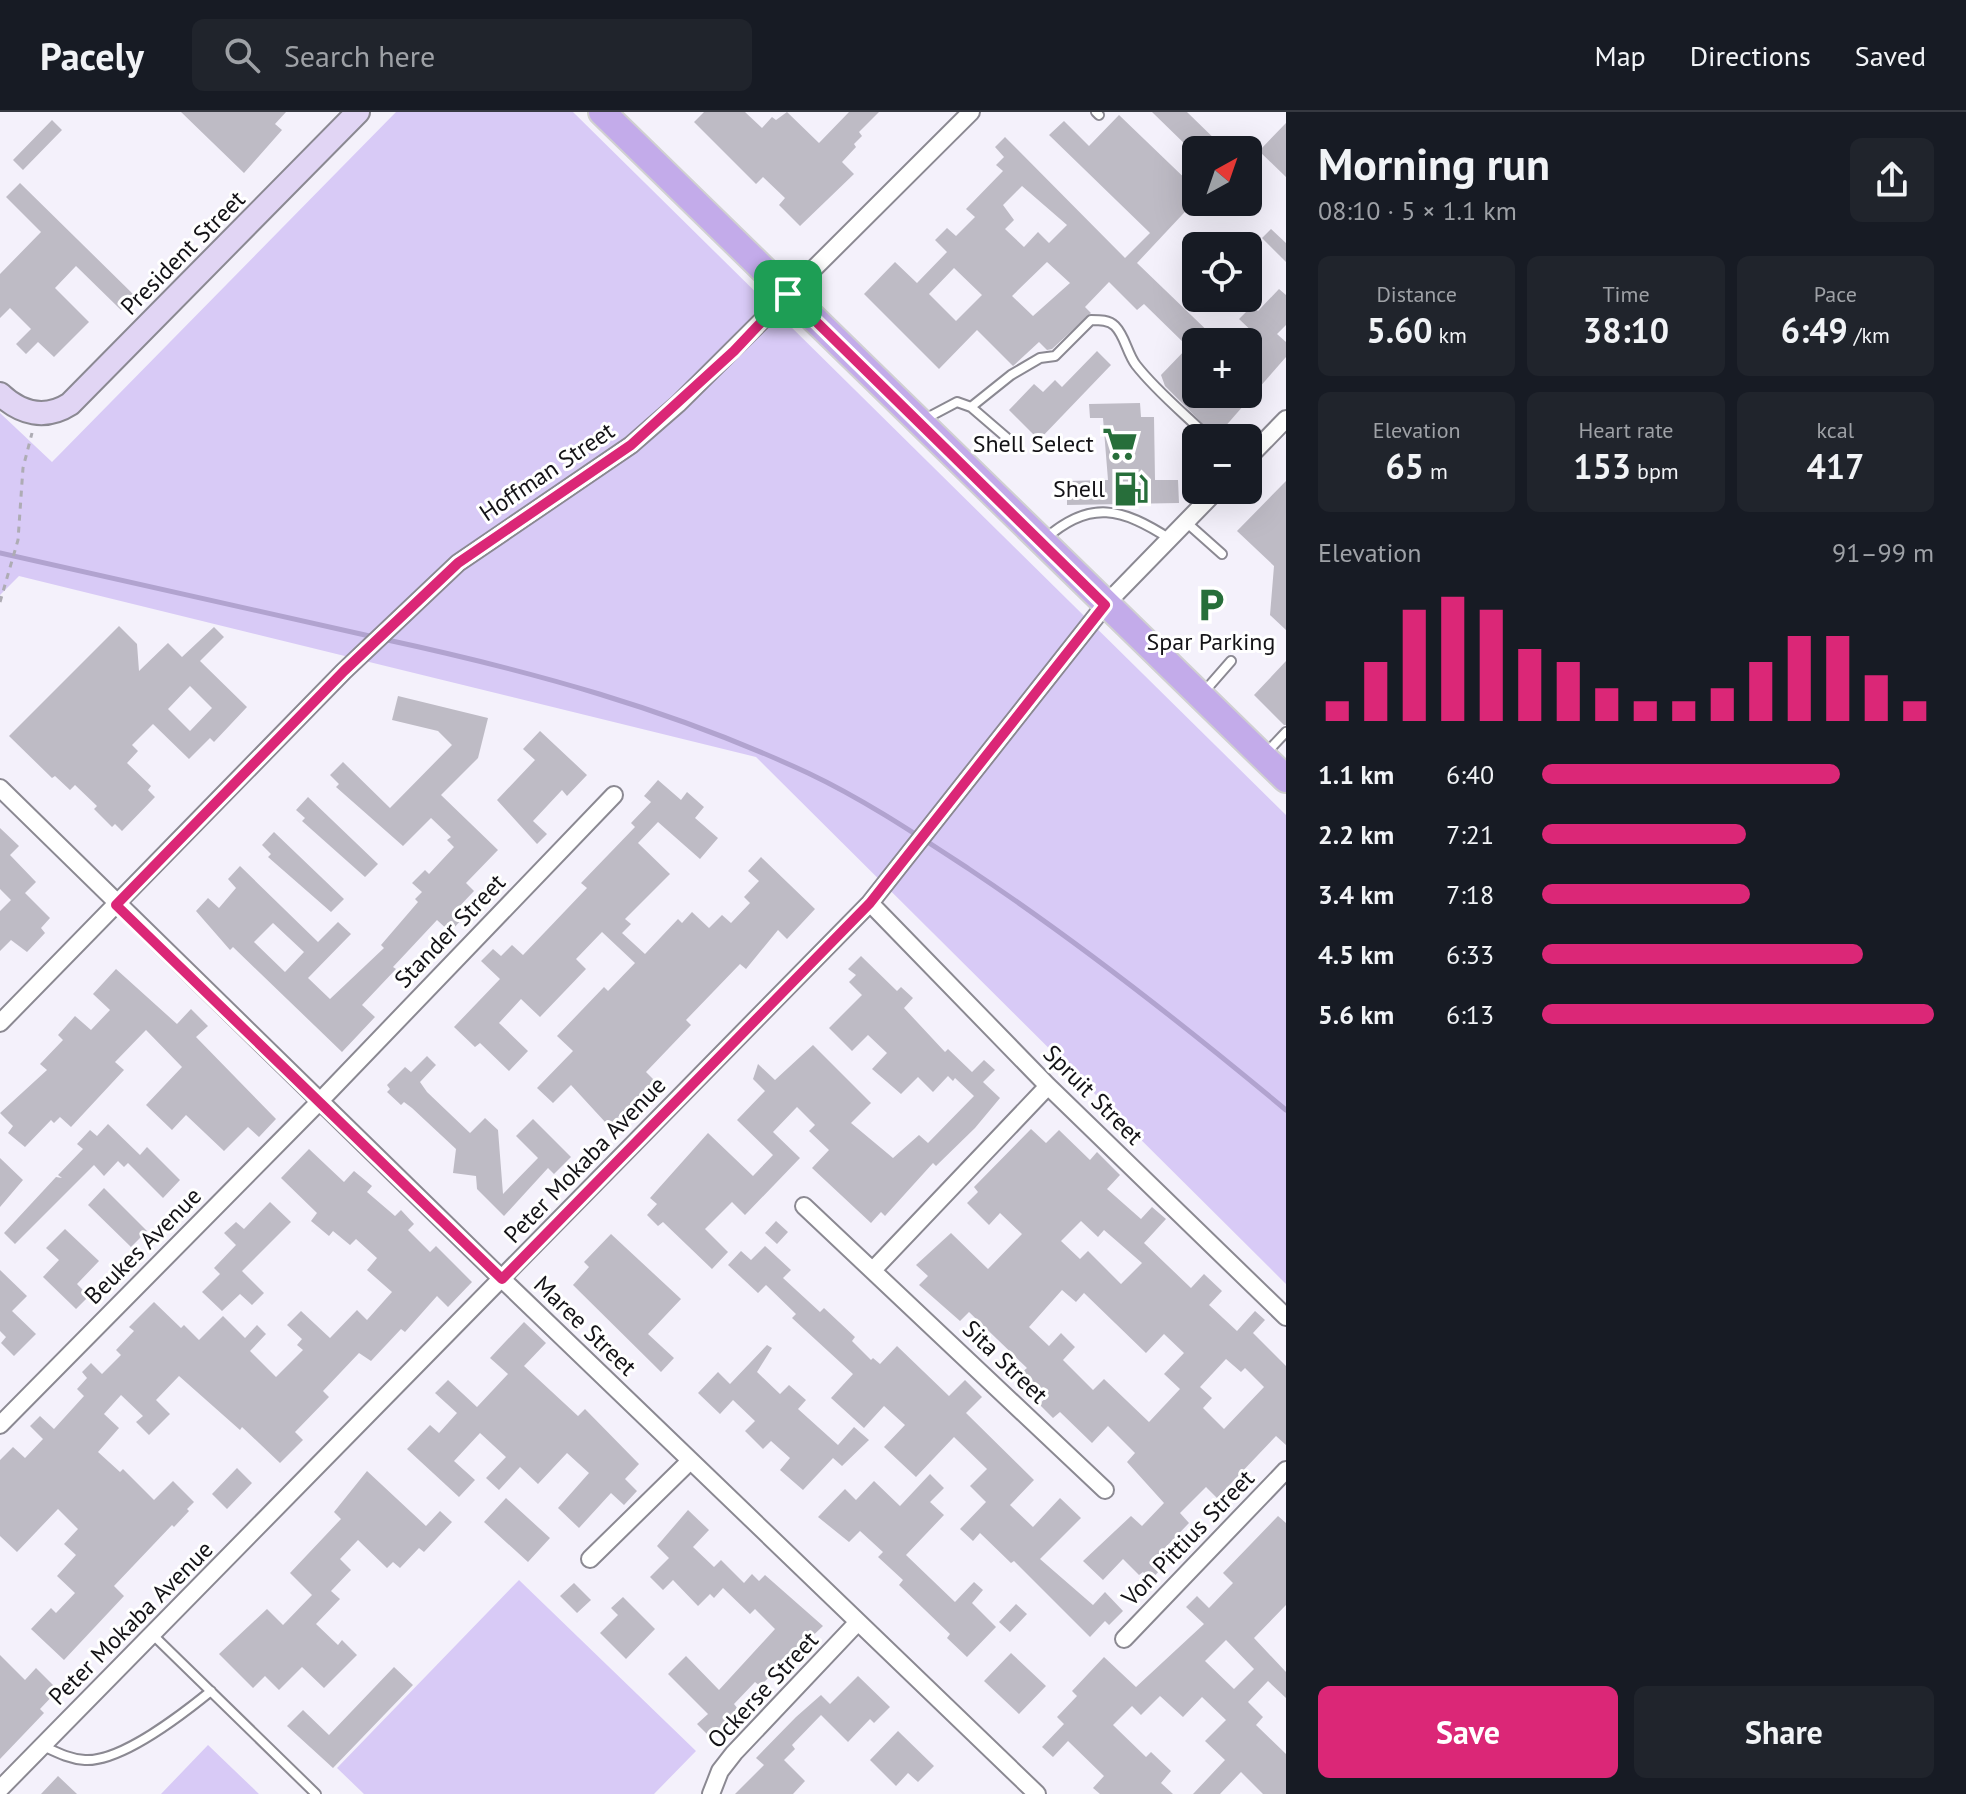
<!DOCTYPE html>
<meta charset="utf-8">
<style>
body{margin:0;font-family:"PT Sans",sans-serif;background:#20242c;color:#f1f3f6;height:100vh;display:flex;flex-direction:column;font-size:30px;white-space:nowrap}
*{box-sizing:border-box;margin:0}
p{font-size:26px;color:#9ea1a6}
.icon{flex:none;width:44px;height:44px;fill:none;stroke:currentColor;stroke-width:2;stroke-linecap:round;stroke-linejoin:round}
.map{position:relative;flex:1;overflow:hidden}
.drawer{display:flex;flex-direction:column;background:#171b24;width:680px}
.drawer>*{flex:none}
.needle{width:52px;rotate:40deg}
.tools{position:absolute;left:1182px;top:24px;display:grid;gap:16px}
.tools a{display:grid;place-items:center;width:80px;height:80px;border-radius:12px;background:#171b24;box-shadow:0 8px 32px #0002;font-size:40px}
.pin{position:absolute;display:grid;place-items:center;width:68px;height:68px;color:#fff;margin:-34px;border-radius:16px;box-shadow:0 4px 12px #0006}
.round{display:grid;place-items:center;flex:none;width:84px;height:84px;border-radius:12px;background:#20242c}
.overview{display:flex;align-items:center;justify-content:space-between;height:136px;padding:0 32px}
h1{font-size:44px;font-weight:600;line-height:60px}
.figures{display:grid;grid-template-columns:repeat(3,1fr);gap:12px;height:136px;padding:8px 32px}
.figures div{display:grid;align-content:center;border-radius:12px;background:#20242c;text-align:center}
.figures b{font-size:34px;font-weight:600}
.figures small{font-size:22px;font-weight:400}
.figures p{font-size:22px}
.chart{height:224px;padding:16px 32px}
.chart p{display:flex;justify-content:space-between}
.chart svg{width:100%;height:144px;margin-top:8px;stroke:#db2777;stroke-width:6}
.primary-button{display:flex;gap:16px;margin-top:auto;padding:16px 32px}
.primary-button a{flex:1;height:92px;border-radius:12px;background:#db2777;color:#fff;font-size:32px;font-weight:600;line-height:92px;text-align:center}
.primary-button a+a{background:#20242c;color:#f1f3f6}
ul{padding:0 32px;list-style:none;font-size:26px}
li{display:grid;grid-template-columns:128px 96px 1fr;align-items:center;height:60px}
li i{height:20px;border-radius:10px;background:#db2777}
header{display:flex;align-items:center;gap:48px;box-sizing:border-box;height:112px;padding:0 40px;background:#171b24;border-bottom:2px solid #363941}
header strong{font-size:38px}
nav{display:flex;gap:44px;margin-inline-start:auto;font-size:28px}
.search{width:560px;height:72px;background:#20242c;display:flex;align-items:center;gap:20px;box-sizing:border-box;padding:0 28px;border-radius:12px;color:#9ea1a6;font-size:30px}
main{display:flex;flex:1;min-height:0}
.map>svg:first-child{display:block}
.green{fill:#d8caf6}
.lines{fill:none;stroke-linecap:round;stroke-linejoin:round}
.stream{stroke:#b1a3cf;stroke-width:5}
.building{fill:#bebbc5;fill-rule:evenodd}
.lane-casing{stroke:#8b8992;stroke-width:12}
.street-casing{stroke:#8b8992;stroke-width:20}
.secondary-casing{stroke:#8b8992;stroke-width:26}
.primary-casing{stroke:#d0d0d1;stroke-width:30}
.path{stroke:#aeacb4;stroke-width:3;stroke-dasharray:6 6;stroke-linecap:butt}
.lane{stroke:#fff;stroke-width:8}
.street{stroke:#fff;stroke-width:16}
.secondary{stroke:#e1d5f4;stroke-width:22}
.primary{stroke:#c3abea;stroke-width:26}
.route-casing{stroke:#fff;stroke-width:16}
.route{stroke:#db2777;stroke-width:10}
.labels{text-anchor:middle;stroke-width:6;stroke-linejoin:round;paint-order:stroke}
.street-label{font-size:24px;fill:#141317;stroke:#fff}
.poi-label{font-size:24px;fill:#141317;stroke:#fff;text-anchor:end}
</style>
<header>
<strong>Pacely</strong>
<div class="search"><svg class="icon" aria-label="search" viewBox="0 0 24 24"><circle cx="10" cy="10" r="6"/><path d="M15 15l6 6"/></svg>Search here</div>
<nav><a>Map</a><a>Directions</a><a>Saved</a></nav>
</header>
<main>
<div class="map">
<svg width="1286" height="1682" viewBox="0 0 1286 1682">
<rect width="100%" height="100%" fill="#f4f1fb"/>
<path class="green" d="M396 0H573L1286 703V1172L756 645 19 464 0 483V301L52 350Z
M519 1468 696 1639 654 1682H364L337 1656Z
M208 1633 259 1682H161Z"/>
<g class="lines">
<path class="stream" d="M0 441 374 525
M383 527C531 559 670 597 808 661 865 688 917 723 969 757 1080 831 1183 912 1286 998"/>
</g>
<path class="building" d="M181 0H286L275 12 282 18 244 61Z
M704 0H745L762 16 772 5 776 8 787 0 819 31 849 0H879L859 20 862 24 854 32 856 35 842 50 854 62 800 114 779 93 785 86 763 65 756 72 694 10Z
M1152 0H1187L1226 38H1191Z
M1119 3 1196 77V88L1137 151 1219 230H1196V282H1248V233L1257 224 1239 207 1252 194 1258 199 1279 177 1286 183V213L1277 222 1286 230V245L1216 325 1165 274 1161 263 1188 235 1144 192 1137 198 1109 170 1085 195 1091 201 1052 237 1047 238 1039 230 1013 254 977 218 939 257 864 182 895 150 917 171 947 140 935 128 947 116 956 124 975 105 966 97 1003 59 996 53 1004 45 995 35 1005 25 1125 146 1150 121 1049 23 1064 9 1089 34ZM1022 74 1067 113 1049 131 1038 120 1024 135 1005 117 1014 108 1003 93ZM1047 150 1070 171 1033 204 1012 184ZM954 156 982 183 956 209 929 182Z
M52 8 62 18 23 58 13 48Z
M1286 11V65L1259 39Z
M20 71 135 184 121 198 76 154 55 176 89 210 54 245 38 230 26 242 16 232 31 217 10 196 0 206V162L41 120 6 85Z
M1271 117 1286 131V150L1262 126Z
M1097 239 1111 253 1039 328 1009 298 1034 272 1043 280 1055 268 1062 275Z
M1140 291 1141 305H1154L1155 368H1178L1179 391 1067 393V369L1108 368 1103 306H1090L1089 292Z
M1286 369V518L1270 503 1274 454 1237 419Z
M119 514 137 532 139 559 168 531 182 545 214 515 224 525 200 549 247 595 214 630 210 626 189 647 153 612 132 633 138 639 127 651 151 674 148 678 155 685 122 719 115 712 112 715 94 697 97 694 75 673 70 678 55 664 52 666 9 624ZM190 574 212 596 190 619 168 597Z
M1286 549V613H1284L1254 583Z
M398 584 488 606 478 646 441 683 498 738 466 771 474 779 456 798 464 805 450 820 437 808 393 855 396 857 362 893 375 905 342 940 233 835 230 838 196 799 208 786 219 796 236 776 228 767 240 754 318 830 338 810 351 822 308 866 330 887 384 836 381 833 418 790 415 787 422 780 412 771 425 758 429 762 454 735 447 728 451 725 431 706 403 734 336 675 339 672 330 663 343 650 390 696 452 633 438 619 392 608ZM273 811 304 840 285 860 254 830Z
M540 619 587 663 567 684 562 678 533 709 547 722 537 732 497 688 535 648 523 637Z
M658 668 681 688 687 680 704 695 695 706 718 726 700 747 658 710 638 731 670 762 625 807 631 812 622 821 645 842 678 807 682 811 692 800 709 816 722 803 731 811 750 791 744 785 759 769 748 759 761 745 815 797 787 827 778 818 746 857 740 852 686 908 691 913 646 960 654 968 618 1005 626 1014 617 1023 571 973 553 991 537 976 573 939 557 924 604 875 608 879 635 851 602 820 576 847 586 857 540 905 521 887 499 911 528 939 509 959 480 931 475 935 454 915 500 867 481 849 493 837 501 844 512 833 523 843 587 776 581 771 635 715 631 711 651 690 644 684Z
M308 685 378 752 365 765 302 709 305 706 296 698Z
M0 716 19 734 10 743 36 770 25 781 50 806 41 816 45 821 27 840 11 828 0 839V799L11 788 0 777Z
M274 720 344 787 331 800 268 745 271 742 262 733Z
M861 844 897 879 901 875 913 886 904 896 945 940 948 937 972 960 984 948 995 958 983 970 1000 986 975 1016 936 1054 933 1051 885 1104 881 1100 871 1111 812 1056 829 1038 809 1019 815 1013 797 995 773 1020 800 1046 745 1103 732 1090 705 1117 728 1140 712 1157 663 1110 658 1114 647 1103 657 1092 650 1086 708 1021 753 1064 773 1043 737 1008 765 979 753 967 758 952 775 968 813 933 871 991 851 1011 893 1046 919 1023 928 1031 974 984 955 966 953 969 948 964 933 980 918 965 901 982 872 957 887 941 868 923 852 939 829 916 862 883 849 870 856 863 848 857Z
M116 857 177 912 191 897 208 914 196 925 276 1007 259 1025 248 1015 224 1039 186 1003 172 1018 146 993 182 955 146 918 115 950 124 958 71 1015 60 1005 54 1011 51 1008 25 1035 8 1021 13 1014 0 1001 47 958 40 952 63 928 58 923 75 904 91 918 110 898 93 882Z
M427 944 436 953 420 970 427 980 470 1021 485 1006 498 1018 503 1082 538 1046 516 1024 533 1007 571 1045 554 1062 548 1056 504 1104 477 1077 476 1064 453 1061 456 1037 412 996 404 990 401 993 387 980 390 977 387 973 405 955 411 960Z
M108 1012 140 1043 147 1035 180 1068 163 1086 128 1051 124 1055 118 1049 104 1064 94 1053 15 1132 4 1121 56 1065 62 1066 58 1063 83 1037 77 1032 90 1018 97 1024Z
M1031 1017 1046 1031 1059 1018 1090 1048 1097 1040 1120 1063 1107 1077 1141 1107 1152 1095 1166 1107 1144 1131 1191 1176 1204 1162 1222 1179 1209 1193 1237 1219 1255 1199 1265 1208 1253 1221 1286 1254V1333L1276 1324 1217 1386 1206 1375 1180 1401 1189 1411 1161 1440 1169 1448 1151 1468 1143 1460 1139 1463 1123 1447 1103 1468 1083 1449 1131 1404 1142 1414 1164 1391 1127 1350 1135 1341 1108 1314 1092 1331 1060 1300 1053 1306 1039 1292 1046 1286 1021 1261 1027 1256 969 1200 960 1209 919 1173 928 1164 916 1153 951 1121 988 1157 1022 1122 1000 1101 989 1113 967 1091 978 1080 974 1075ZM1081 1109 1098 1125 1104 1118 1142 1151 1121 1172 1088 1139 1080 1147 1061 1129ZM1062 1178 1076 1190 1084 1181 1146 1241 1164 1222 1184 1241 1164 1262 1180 1277 1149 1310 1104 1267 1093 1278 1063 1248 1075 1235 1061 1221 1049 1234 1029 1215ZM1226 1247 1241 1260 1245 1256 1264 1275 1224 1317 1203 1296 1212 1286 1200 1275Z
M309 1037 344 1070 354 1059 372 1074 367 1080 395 1104 401 1098 414 1112 408 1118 430 1140 436 1134 472 1170 448 1195 437 1184 405 1220 401 1217 371 1249 359 1241 323 1279 329 1285 295 1320 303 1328 280 1351 242 1315 240 1318 179 1264 156 1288 170 1302 149 1323 136 1310 143 1304 121 1283 104 1302 119 1316 98 1340 120 1360 123 1357 154 1388 173 1369 194 1390 187 1397 189 1399 174 1415 172 1413 114 1474 124 1484 64 1548 31 1517 51 1496 56 1501 75 1481 57 1464 76 1443 64 1432 78 1417 58 1397 17 1440 0 1424V1348L13 1335 25 1346 43 1327 30 1314 40 1304 54 1317 84 1284 77 1277 87 1266 82 1260 91 1251 102 1262 121 1243 116 1238 134 1219 129 1215 154 1190 181 1216 184 1213 199 1228 223 1204 245 1226 257 1213 266 1222 250 1239 276 1265 303 1238 297 1233 302 1227 287 1213 301 1199 330 1226 357 1198 367 1208 392 1180 367 1158 377 1146 356 1127 350 1133 333 1119 329 1124 311 1109 317 1101 281 1066Z
M0 1046 23 1068 0 1095Z
M104 1076 147 1119 131 1135 88 1093Z
M270 1090 291 1110 242 1159 264 1181 252 1193 240 1182 222 1199 202 1180 220 1162 214 1156 236 1133 224 1121 236 1110 244 1117Z
M776 1109 788 1120 777 1132 765 1121Z
M65 1117 99 1149 77 1172 89 1184 76 1197 43 1165 59 1148 46 1136Z
M611 1122 681 1187 648 1222 674 1246 661 1260 573 1173 589 1155 584 1150Z
M765 1134 791 1158 783 1166 820 1200 824 1196 855 1225 852 1229 871 1248 873 1246 880 1252 897 1234 949 1284 965 1268 982 1285 966 1301 1034 1368 1010 1393 1033 1415 1060 1386 1081 1406 1040 1447 1093 1493 1105 1480 1123 1499 1109 1513 1105 1509 1090 1525 1014 1449 1011 1451 980 1421 973 1429 960 1417 986 1390 970 1374 987 1357 954 1325 916 1365 884 1335 905 1313 884 1294 864 1316 831 1286 853 1262 792 1206 796 1202 766 1173 758 1181 728 1153 741 1139 751 1148Z
M0 1158 27 1184 12 1199 36 1222 14 1244 1 1231 6 1225 0 1219Z
M524 1210 546 1231 524 1254 578 1304 585 1297 639 1352 625 1367 637 1379 624 1393 611 1381 579 1416 558 1396 589 1361 567 1341 538 1372 520 1355 499 1378 486 1366 506 1345 480 1321 454 1349 475 1368 459 1385 407 1337 430 1313 439 1321 457 1301 435 1281 448 1268 477 1295 508 1262 490 1246Z
M767 1233 772 1236 757 1260 780 1282 789 1273 806 1288 798 1297 838 1333 854 1315 869 1328 842 1354 833 1346 803 1378 780 1358 790 1346 771 1329 763 1337 745 1319 755 1309 733 1288 720 1302 698 1281 718 1260 730 1272Z
M237 1356 252 1371 227 1397 212 1382Z
M367 1359 426 1414 440 1399 452 1410 424 1440 419 1436 400 1456 393 1450 387 1456 358 1428 340 1447 351 1458 331 1479 340 1487 316 1512 338 1533 342 1528 357 1543 324 1576 302 1555 279 1578 265 1564 253 1576 219 1542 267 1497 283 1513 312 1483 290 1461 341 1407 334 1400Z
M930 1362 944 1376 930 1390 944 1403 906 1443 955 1490 974 1470 983 1478 972 1491 996 1515 967 1545 947 1526 950 1522 899 1473 903 1468 878 1445 883 1440 860 1419 849 1430 818 1405 845 1377 856 1388 874 1369 900 1394Z
M506 1386 550 1426 528 1450 484 1410Z
M688 1398 709 1418 693 1435 714 1455 721 1448 744 1471 752 1462 759 1469 765 1463 823 1514 760 1574 755 1570 734 1592 738 1597 710 1625 697 1612 708 1602 668 1562 686 1544 719 1578 775 1517 755 1497 750 1502 723 1476 714 1486 710 1482 698 1494 673 1468 663 1478 650 1465 669 1446 657 1434Z
M1278 1404 1286 1411V1493L1254 1526 1286 1560V1586L1268 1569 1248 1590 1263 1605 1256 1613 1286 1642V1682H1263L1241 1660 1220 1682H1193L1225 1648 1205 1629 1226 1608 1202 1585 1183 1605 1160 1584 1141 1603 1132 1594 1113 1613 1146 1645 1151 1640 1171 1659 1161 1671 1173 1682H1100L1093 1676 1104 1664 1068 1629 1053 1645 1042 1635 1064 1612 1057 1605 1077 1584 1072 1579 1104 1545 1136 1575 1204 1512 1186 1495 1197 1484 1209 1496 1233 1471 1223 1461ZM1226 1528 1254 1557 1234 1577 1205 1549Z
M574 1471 591 1488 577 1501 560 1484Z
M623 1485 655 1517 626 1547 600 1521 618 1503 611 1496Z
M1016 1492 1027 1502 1010 1520 999 1510Z
M1011 1541 1046 1574 1019 1602 984 1569Z
M0 1543 25 1568 36 1556 58 1578 40 1597 44 1601 0 1647Z
M394 1555 413 1573 333 1656 287 1614 303 1598 329 1623Z
M858 1564 890 1595 874 1611 870 1607 848 1630 821 1603 792 1633 795 1637 784 1648 805 1669 793 1682H735L764 1653 756 1646 796 1605 821 1583 830 1592Z
M898 1619 934 1654 918 1670 908 1661 896 1674 870 1648Z
M58 1664 77 1682H41Z"/>
<g class="lines">
<g class="lane-casing">
<path id="lane" d="M1096 0 1099 3
M971 295 1011 263 1040 246 1055 244 1091 208C1100 208 1109 208 1115 214 1125 224 1127 241 1136 253 1157 280 1185 302 1209 326
M923 308 957 290 971 295 1014 332
M1186 410 1222 442
M1045 427C1090 387 1122 396 1170 427
M1203 581 1231 549
M1267 640 1286 620
M153 1523 316 1682
M43 1634C56 1640 69 1647 85 1648 121 1650 184 1601 211 1579"/>
</g>
<g class="street-casing">
<path id="street" d="M1248 346 1286 307
M0 676 502 1167 1037 1682
M870 791 1048 974 1286 1205
M0 911 344 559 458 451 631 333 678 292 971 0
M804 1094 1105 1378
M873 1158 1048 974
M0 1313 321 988 614 683
M590 1447 690 1349
M1124 1527 1286 1358
M0 1677 870 791 1105 493 1217 378
M711 1682 720 1659 734 1641 857 1511"/>
</g>
<g class="secondary-casing">
<path id="secondary" d="M0 282C21 302 45 308 70 292L358 0"/>
</g>
<g class="primary-casing">
<path id="primary" d="M602 0 1286 667"/>
</g>
<path class="path" d="M0 490 18 428 23 356 32 321"/>
<use href="#lane" class="lane"/>
<use href="#street" class="street"/>
<use href="#secondary" class="secondary"/>
<use href="#primary" class="primary"/>
</g>
<g class="lines">
<g class="route-casing">
<path id="route" d="M788 182 1105 493 870 791 502 1167 116 793 344 559 458 451 631 333 734 239Z"/>
</g>
<use href="#route" class="route"/>
</g>
<defs>
<g id="supermarket-bare" transform="scale(2.76)"><path d="M-6-5.5h2.5l.6 2H6L4.5 2H-2.5L-4.4-4H-6ZM-1.5 3.2a1.3 1.3 0 1 0 .1 0ZM3 3.2a1.3 1.3 0 1 0 .1 0Z" fill="#276e3a" stroke="#fff" stroke-width="2.5" paint-order="stroke"/></g>
<g id="fuel-bare" transform="scale(2.76)"><path d="M-5.5-6h7V0h2V4h1.3V-2.5L3-4.5l.8-.8L6-3V5H2.5V1h-1V6h-7ZM-4.2-4.7v3.2H.2V-4.7Z" fill="#276e3a" stroke="#fff" stroke-width="2.5" paint-order="stroke"/></g>
<g id="parking-bare" transform="scale(2.76)"><path d="M-3.5-5.5H1a3.5 3.5 0 0 1 0 7H-1V5.5H-3.5ZM-1-3.4V-.6H.8a1.4 1.4 0 0 0 0-2.8Z" fill="#276e3a" stroke="#fff" stroke-width="2.5" paint-order="stroke"/></g>
</defs>
<g fill-rule="evenodd">
<use href="#supermarket-bare" x="1120" y="332"/>
<use href="#fuel-bare" x="1131" y="377"/>
<use href="#parking-bare" x="1211" y="493"/>
</g>
<g class="labels">
<g class="street-label">
<text transform="translate(183 141) rotate(-45)" y="8">President Street</text>
<text transform="translate(547 360) rotate(-34)" y="8">Hoffman Street</text>
<text transform="translate(450 819) rotate(-46)" y="8">Stander Street</text>
<text transform="translate(1093 983) rotate(45)" y="8">Spruit Street</text>
<text transform="translate(585 1048) rotate(-46)" y="8">Peter Mokaba Avenue</text>
<text transform="translate(143 1134) rotate(-45)" y="8">Beukes Avenue</text>
<text transform="translate(585 1214) rotate(44)" y="8">Maree Street</text>
<text transform="translate(1005 1250) rotate(44)" y="8">Sita Street</text>
<text transform="translate(1188 1426) rotate(-46)" y="8">Von Pittius Street</text>
<text transform="translate(131 1511) rotate(-45)" y="8">Peter Mokaba Avenue</text>
<text transform="translate(763 1578) rotate(-47)" y="8">Ockerse Street</text>
</g>
<g class="poi-label">
<text x="1094" y="340">Shell Select</text>
<text x="1105" y="385">Shell</text>
<text x="1211" y="538" text-anchor="middle">Spar Parking</text>
</g>
</g>
</svg>
<div class="tools">
<a><svg class="needle" viewBox="-14 -14 28 28"><path d="M0-13l5 13h-10z" fill="#e53935"/><path d="M0 13l5-13h-10z" fill="#9ea1a6"/></svg></a>
<a><svg class="icon" aria-label="locate" viewBox="0 0 24 24"><circle cx="12" cy="12" r="6"/><path d="M12 2v4M12 18v4M2 12h4M18 12h4"/></svg></a>
<a>+</a>
<a>−</a>
</div>
<div class="pin" style="left:788px;top:182px;background:#1e9e55"><svg class="icon" aria-label="arrive" viewBox="0 0 24 24"><path d="M6 21V4h12l-3 4 3 4H6"/></svg></div>
</div>
<section class="drawer">
<div class="overview"><div><h1>Morning run</h1><p>08:10 · 5 × 1.1 km</p></div><a class="round"><svg class="icon" aria-label="share" viewBox="0 0 24 24"><path d="M12 15V3M7 8l5-5 5 5M5 13v7h14v-7"/></svg></a></div>
<div class="figures">
<div><p>Distance</p><b>5.60<small> km</small></b></div>
<div><p>Time</p><b>38:10</b></div>
<div><p>Pace</p><b>6:49<small> /km</small></b></div>
</div>
<div class="figures">
<div><p>Elevation</p><b>65<small> m</small></b></div>
<div><p>Heart rate</p><b>153<small> bpm</small></b></div>
<div><p>kcal</p><b>417</b></div>
</div>
<div class="chart"><p><span>Elevation</span>91–99 m</p>
<svg viewBox="0 0 160 44" preserveAspectRatio="none"><path d="M5 44V38M15 44V26M25 44V10M35 44V6M45 44V10M55 44V22M65 44V26M75 44V34M85 44V38M95 44V38M105 44V34M115 44V26M125 44V18M135 44V18M145 44V30M155 44V38"/></svg>
</div>
<ul>
<li><b>1.1 km</b>6:40<i style="width:76%"></i></li>
<li><b>2.2 km</b>7:21<i style="width:52%"></i></li>
<li><b>3.4 km</b>7:18<i style="width:53%"></i></li>
<li><b>4.5 km</b>6:33<i style="width:82%"></i></li>
<li><b>5.6 km</b>6:13<i style="width:100%"></i></li>
</ul>
<div class="primary-button"><a>Save</a><a>Share</a></div>
</section>
</main>
